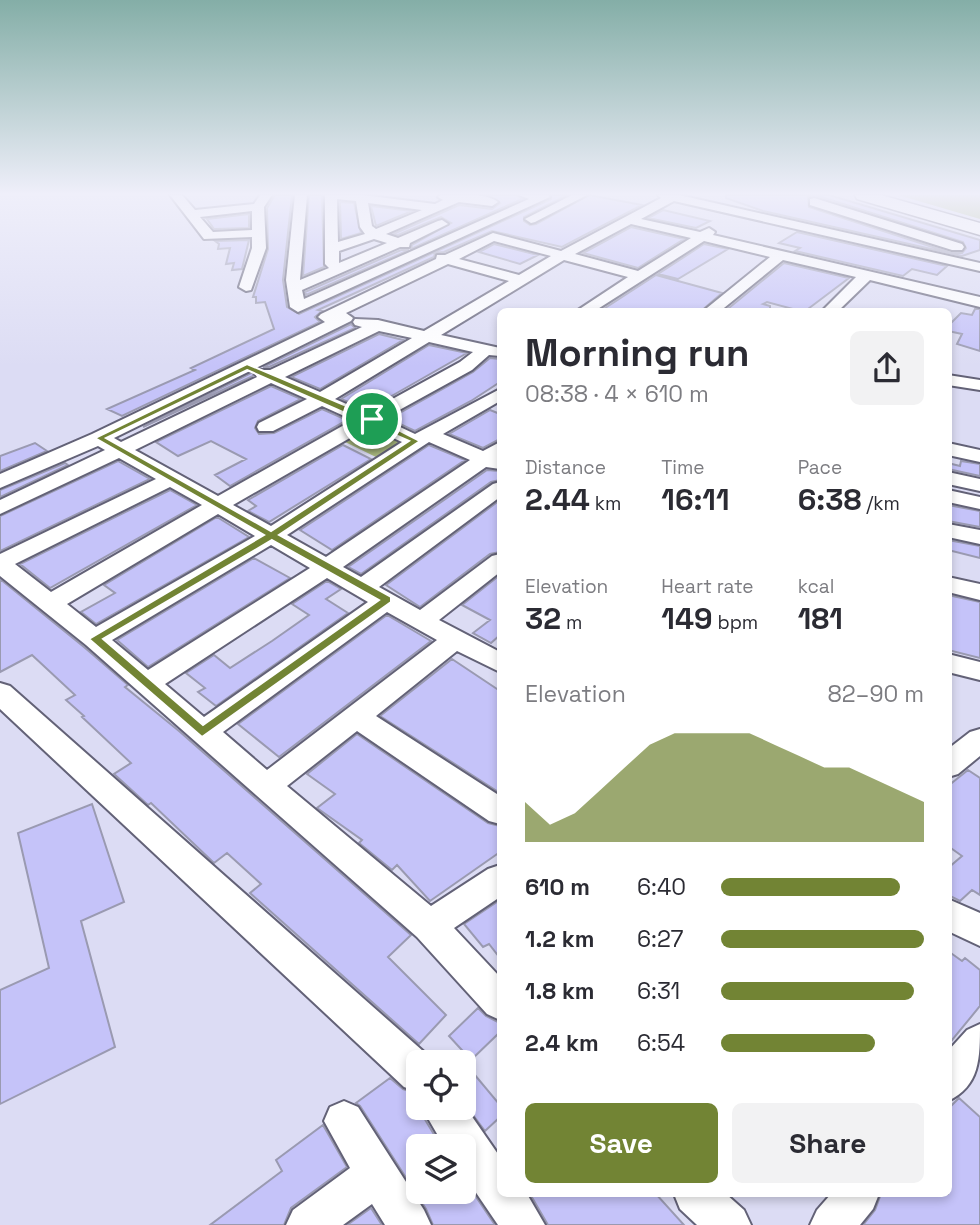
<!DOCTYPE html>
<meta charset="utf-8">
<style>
body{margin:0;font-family:"Space Grotesk",sans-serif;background:#f2f2f3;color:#2b2b33;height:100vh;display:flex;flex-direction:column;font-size:26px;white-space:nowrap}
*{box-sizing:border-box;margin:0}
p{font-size:23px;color:#7c7c81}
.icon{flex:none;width:38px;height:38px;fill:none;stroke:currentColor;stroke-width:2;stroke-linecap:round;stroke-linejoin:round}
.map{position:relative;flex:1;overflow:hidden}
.side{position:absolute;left:497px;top:308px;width:455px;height:889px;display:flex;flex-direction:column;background:#fff;border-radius:10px;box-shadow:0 4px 10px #0003}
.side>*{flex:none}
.controls{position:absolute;left:406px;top:1050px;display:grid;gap:14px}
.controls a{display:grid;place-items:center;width:70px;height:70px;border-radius:10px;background:#fff;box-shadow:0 4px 10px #0003;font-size:35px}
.pin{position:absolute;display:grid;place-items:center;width:60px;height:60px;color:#fff;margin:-30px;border:4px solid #fff;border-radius:50%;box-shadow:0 2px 7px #0007}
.round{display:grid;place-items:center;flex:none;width:74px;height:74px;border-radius:10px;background:#f2f2f3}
.overview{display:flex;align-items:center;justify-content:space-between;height:119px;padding:0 28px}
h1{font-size:38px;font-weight:800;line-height:52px}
.figures{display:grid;grid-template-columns:repeat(3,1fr);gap:10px;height:119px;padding:7px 28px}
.figures div{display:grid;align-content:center}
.figures b{font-size:30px;font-weight:800}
.figures small{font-size:19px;font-weight:400}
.figures p{font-size:19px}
.chart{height:196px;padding:14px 28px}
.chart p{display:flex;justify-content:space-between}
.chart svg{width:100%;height:126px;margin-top:7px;fill:#728434;opacity:.7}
.primary-button{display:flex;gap:14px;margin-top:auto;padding:14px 28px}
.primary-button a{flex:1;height:80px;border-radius:10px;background:#728434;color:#fff;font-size:28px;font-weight:800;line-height:80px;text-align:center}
.primary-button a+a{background:#f2f2f3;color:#2b2b33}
ul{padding:0 28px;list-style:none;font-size:23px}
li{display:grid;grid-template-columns:112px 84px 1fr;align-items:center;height:52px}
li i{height:18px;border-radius:9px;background:#728434}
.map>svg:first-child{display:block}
.green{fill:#a9b87e}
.building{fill:#c5c3f9;stroke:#9a9ab1;stroke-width:2;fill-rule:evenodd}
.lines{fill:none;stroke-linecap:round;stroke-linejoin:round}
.street-casing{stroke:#636277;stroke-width:4}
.secondary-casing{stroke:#636277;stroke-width:3}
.street{fill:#fff;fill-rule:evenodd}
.secondary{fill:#fff;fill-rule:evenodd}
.route{fill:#728434;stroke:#fff;stroke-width:2;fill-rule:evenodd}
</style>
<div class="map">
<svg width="980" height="1225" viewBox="0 0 980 1225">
<rect width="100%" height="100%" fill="#dcdcf4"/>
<path class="green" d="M898 195H980V219Z
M370 425 407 441 378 458 341 440Z"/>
<path class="building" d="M275 195H292L283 280 287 307 299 314 551 199V195H567L524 217V221L530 225 536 224 589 195 642 205 562 247 492 231 444 252 435 253 434 257 318 310 322 311 315 317 320 322 122 416 107 409 195 370 191 368 274 329 265 302 256 303V297H253L268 249 267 208Z
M309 195H322L324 267 303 276Z
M488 195H516L522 199 411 249 412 245 451 223 441 217 398 235 393 234 459 205 492 209 500 203Z
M726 195H829L980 240V250L962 256 763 211 726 198ZM815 195 963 242 966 248 962 253H951L809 207 808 197Z
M340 202 354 203 361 233 341 239Z
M371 206 412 211 376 226Z
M663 210 710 221 696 228 648 218Z
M249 214V228L214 229 207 219Z
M631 227 684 239 638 268 583 253Z
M797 232 947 266 937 275 912 269 903 276 795 251 800 248 779 243Z
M249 240 242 269 232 270 234 263 226 264 230 248 218 249 219 244 215 241Z
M494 244 538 255 520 264 479 252Z
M704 244 728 249 678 279 658 274Z
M401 250H409L306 295 305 292Z
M784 263 849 278 804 312 767 302 763 304 770 306V312H724Z
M656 275 722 293 700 312H599Z
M975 309H980V351L957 344 962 334 948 331V326L961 313 972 315Z
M351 324 355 328 269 367H263Z
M379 334 403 340 320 389 291 377Z
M429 345 467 353 367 410 341 399Z
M490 358 500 359V382L471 401 415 431 389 419 473 372Z
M253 372V376L143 427Z
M271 386 301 399 258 421 255 428 259 434 274 433 322 409 347 420 230 486 215 475 246 459 211 441 178 456 156 442Z
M490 410 500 414V439L483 448 449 434Z
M35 443 47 451 0 471V456Z
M343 445 371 459 269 522 248 511 256 506 248 500Z
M429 445 465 460 332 550 300 530Z
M118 461 150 479 0 551V516Z
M961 461 980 464V476L948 469V463L960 466Z
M65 463 68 465 0 497V490Z
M487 470 500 471V480L491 482 361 574 348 567Z
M170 490 197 505 50 588 20 564Z
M500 500V552L490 554 420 607 386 585Z
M948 505 980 511V527L948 521Z
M217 517 249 537 96 624 81 612 115 593 104 585Z
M948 540 980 546V558L948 550Z
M254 558 290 578 148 667 117 640Z
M500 575V635L491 643 473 633 490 620 462 605Z
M0 579 84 647 128 685 125 687 179 731 411 935 388 957 446 1015 419 1044 250 893 261 884 227 853 214 863 151 803 148 805 114 774 131 763 82 717 84 716 66 700 75 695 32 655 0 672Z
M327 581 341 589 326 599 348 613 216 706 198 692 205 688 186 673 214 655 230 668 272 641 309 615 292 604Z
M948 595 980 602V658L948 650Z
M387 615 431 641 279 757 238 724Z
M452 659 500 691V793L380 716Z
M357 734 488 823 500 826V852L430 901 397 865 392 870 359 843 362 840 317 808 335 794 307 774Z
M968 770 980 778V895L972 890 960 901 948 895V868L962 856 948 846V786Z
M92 804 124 902 81 921 115 1047 0 1104V990L49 968 18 833Z
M500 900V958L489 944 483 947 464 924Z
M948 951 962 961 965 958 980 970V1006L948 1045Z
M478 1008 486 1016 500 1023V1032L471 1060 449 1036Z
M464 1062 500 1105V1117L485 1131 464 1103Z
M390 1078 403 1089 418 1094V1108L441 1146H418V1192H464V1179L495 1225H433L426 1209 360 1106 356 1103Z
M959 1098 980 1117V1225H863L875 1210 881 1194H948V1109Z
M323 1125 347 1167 291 1208 284 1225H210L282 1171 276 1160Z
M530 1194H656L684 1225H548Z
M371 1208 382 1225H347Z"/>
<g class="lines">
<g class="street-casing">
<path id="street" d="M170 195H182L195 210 254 204 260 195H272L264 207 266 248 251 290 246 291 239 287 252 248V237L204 239ZM252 211V230L213 232 200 217Z
M295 195H307L300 280 329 268 325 264V195H362L435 204 443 200 438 197 440 195C456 195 485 192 498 202L492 206 459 202 386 234 398 238 438 221 442 220 448 224 410 243 409 247H400L302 290 304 299 529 199 519 195H548L550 197 298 312 290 307 286 280ZM337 199 356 201 360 227 365 234 338 242ZM368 203 422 210 376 229 372 226ZM374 239 387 243 339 263V251Z
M572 195H587L535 222 531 223 525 219Z
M658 195H679L980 263V271L674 201 641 219 700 232 709 228 715 232 713 235 980 297V307L870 280 837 312H821L856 277 783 260 719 312H702L770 257 704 241 593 312H575L628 277 564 260 441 335 500 348V356L489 355 472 370 383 419 415 434 500 389V401L443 434 483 451 500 442V469L486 467 343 567 361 577 493 484 500 482V497L379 587 420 610 492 556 500 554V572L439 620 500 652V672L457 651 376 716 500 796V824L489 821 357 731 287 786 431 906 488 869 500 865V897L454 928 500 977V1020L487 1014 417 937 86 645 0 576V554L156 479 119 458 0 514V500L105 450 98 446 0 488V474L92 434 325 322 318 317 321 314 436 259 437 255H445L493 233 561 251 661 198ZM631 224 691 238 638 271 575 254ZM494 241 551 256 519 275 459 259ZM448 264 509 281 424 331 378 320 355 319 353 322 355 325 362 327 270 370H258L255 374 257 377 121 442 114 438 351 321 353 318 346 313ZM379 331 412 338 320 392 285 377ZM429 342 473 352 460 362 367 413 335 399ZM271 383 307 399 259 423 257 427 259 431H273L322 406 353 420 218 496 135 450ZM369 427 402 442 271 526 233 505ZM429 442 470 460 326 557 287 535ZM170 487 202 505 51 592 15 564ZM218 514 255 536 96 627 67 604ZM271 545 310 568 148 670 112 640ZM327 578 368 602 204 717 165 684ZM387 612 437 640 267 770 223 732Z
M814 198 962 244 964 247 962 250H952L810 205V199Z
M948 375 980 380V390L948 385Z
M948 443 980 450V462L948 455Z
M948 472 980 479V491L948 484Z
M948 490 980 497V509L948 502Z
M948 524 980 530V544L948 537Z
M948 577 980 584V600L948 592Z
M948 654 980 662V680L948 672Z
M0 683 10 686 432 1059 433 1062H418V1092L404 1087 0 709Z
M980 729V756L958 774 948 777V749L970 732Z
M948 899 980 913V946L948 931Z
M980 1024C980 1058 980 1086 948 1101V1051L967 1030Z
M344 1101 358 1107 424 1210 431 1225H385L372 1204 343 1225H286L293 1210 350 1168 324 1121 330 1107Z
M464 1105 500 1157V1194H527L545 1225H498L464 1175V1146H444L422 1108H464Z
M674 1194H726L744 1210 751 1225H697L680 1209Z
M831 1194H879L873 1209 860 1225H810L817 1210Z"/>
</g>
<g class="secondary-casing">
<path id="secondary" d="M855 195H881L980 223V235L857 199Z"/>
</g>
<use href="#street" class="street"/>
<use href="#secondary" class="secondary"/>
</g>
<linearGradient id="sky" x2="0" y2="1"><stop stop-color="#84aea7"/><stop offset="0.53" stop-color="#efeffa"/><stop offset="1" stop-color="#efeffa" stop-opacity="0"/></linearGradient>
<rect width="980" height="366" fill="url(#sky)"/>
<path class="route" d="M247 364 375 418 420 441 279 535 391 597V602L202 737 89 639 264 535 95 438ZM247 370 409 441 271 531 106 438ZM272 540 379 600 203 725 103 639Z"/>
</svg>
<div class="controls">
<a><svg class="icon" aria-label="locate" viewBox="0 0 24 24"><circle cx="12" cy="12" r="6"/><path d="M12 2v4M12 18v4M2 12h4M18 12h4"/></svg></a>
<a><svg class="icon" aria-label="layers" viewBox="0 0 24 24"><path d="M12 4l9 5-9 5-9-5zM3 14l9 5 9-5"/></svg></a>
</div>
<div class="pin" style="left:372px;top:419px;background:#1e9e55"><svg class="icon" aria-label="arrive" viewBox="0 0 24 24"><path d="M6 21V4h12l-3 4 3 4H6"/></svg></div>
<section class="side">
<div class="overview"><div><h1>Morning run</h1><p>08:38 · 4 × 610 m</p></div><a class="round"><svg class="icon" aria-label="share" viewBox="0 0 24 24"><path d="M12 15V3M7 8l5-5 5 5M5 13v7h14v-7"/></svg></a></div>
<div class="figures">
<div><p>Distance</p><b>2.44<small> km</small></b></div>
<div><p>Time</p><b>16:11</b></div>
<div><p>Pace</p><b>6:38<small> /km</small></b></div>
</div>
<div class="figures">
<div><p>Elevation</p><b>32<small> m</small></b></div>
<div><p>Heart rate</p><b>149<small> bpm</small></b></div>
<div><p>kcal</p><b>181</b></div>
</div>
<div class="chart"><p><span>Elevation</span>82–90 m</p>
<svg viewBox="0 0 160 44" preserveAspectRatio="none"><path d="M0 44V30L10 38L20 34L30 26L40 18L50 10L60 6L70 6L80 6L90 6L100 10L110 14L120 18L130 18L140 22L150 26L160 30V44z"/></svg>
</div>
<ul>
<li><b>610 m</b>6:40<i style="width:88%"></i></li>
<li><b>1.2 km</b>6:27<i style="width:100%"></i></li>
<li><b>1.8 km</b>6:31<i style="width:95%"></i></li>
<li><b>2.4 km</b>6:54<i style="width:76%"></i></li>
</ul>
<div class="primary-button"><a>Save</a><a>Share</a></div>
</section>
</div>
